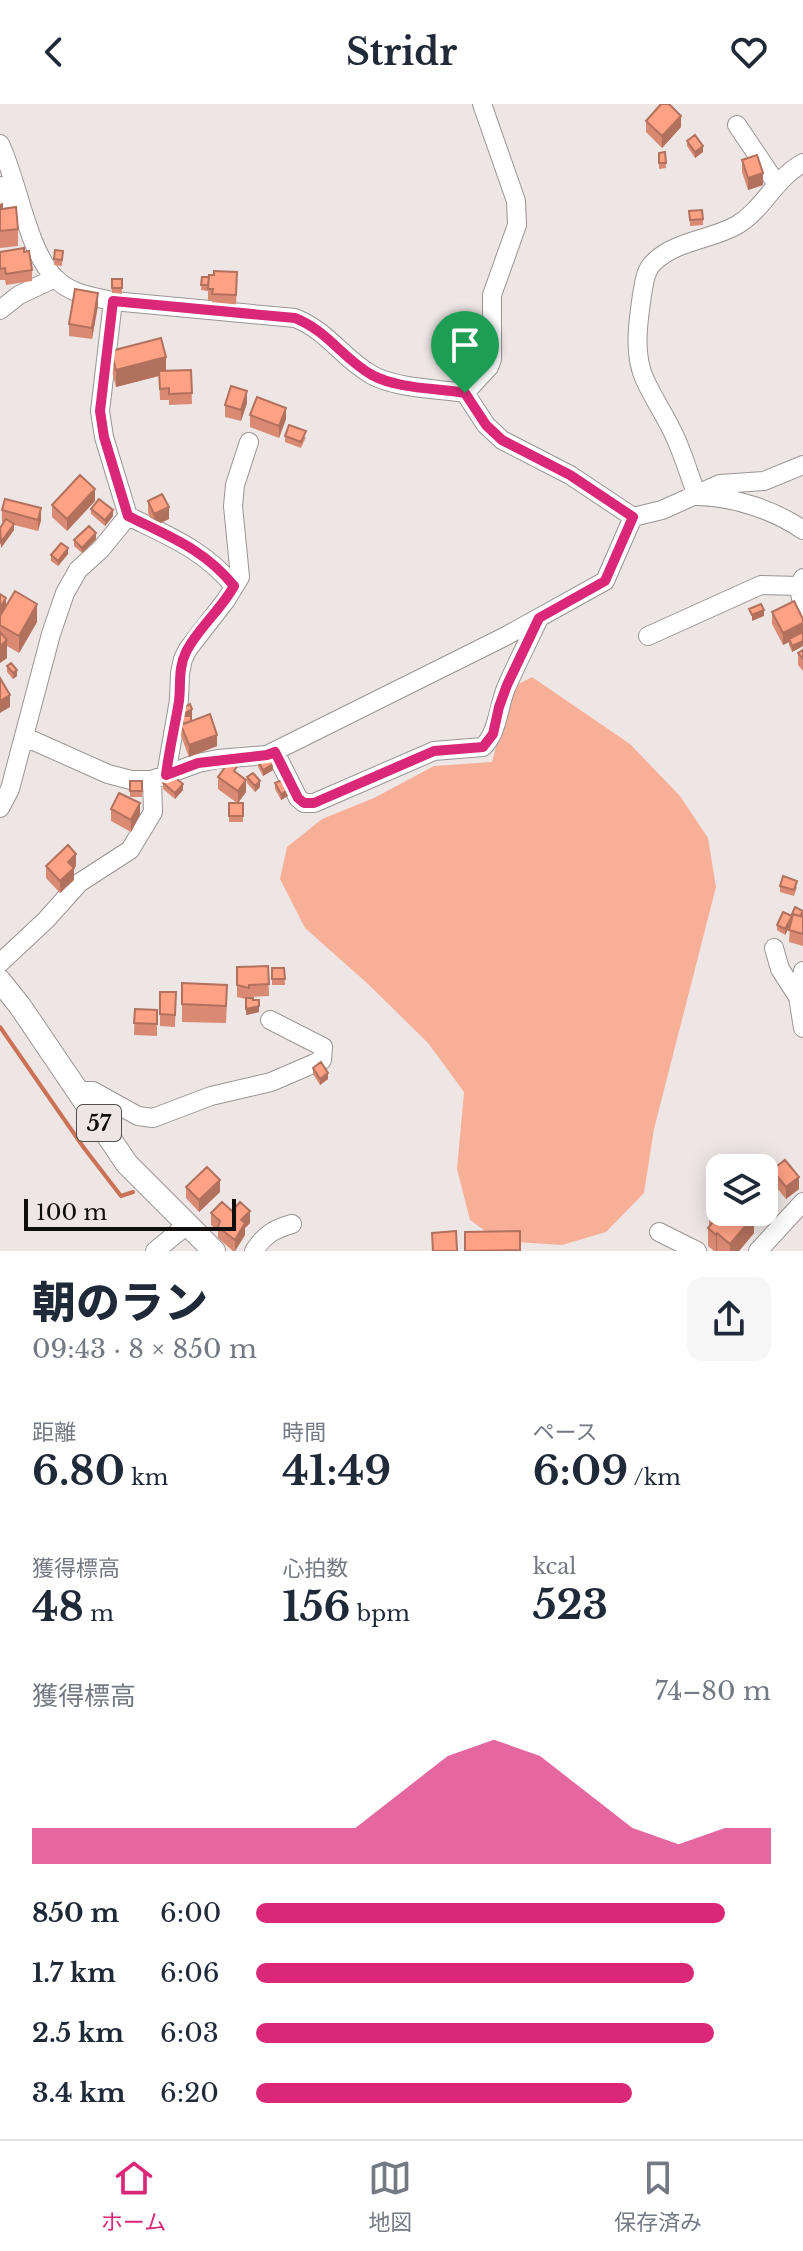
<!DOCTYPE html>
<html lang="ja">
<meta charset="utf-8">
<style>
body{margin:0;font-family:"Libre Baskerville","Noto Sans JP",serif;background:#f6f6f7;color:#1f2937;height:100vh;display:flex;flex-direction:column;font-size:30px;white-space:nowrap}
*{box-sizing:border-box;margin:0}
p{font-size:26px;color:#747a83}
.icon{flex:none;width:44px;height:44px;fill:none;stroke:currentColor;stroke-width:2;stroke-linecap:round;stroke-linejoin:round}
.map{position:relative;height:1147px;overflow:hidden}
.panel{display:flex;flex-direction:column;background:#fff;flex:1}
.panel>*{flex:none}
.buttons{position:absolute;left:706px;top:1050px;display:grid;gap:16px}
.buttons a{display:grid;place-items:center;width:72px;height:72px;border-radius:16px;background:#fff;box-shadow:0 4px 20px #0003;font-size:40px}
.scale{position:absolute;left:24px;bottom:20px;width:212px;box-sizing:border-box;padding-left:8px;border:4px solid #100e0d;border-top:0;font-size:22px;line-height:28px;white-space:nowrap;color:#100e0d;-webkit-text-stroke:6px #ede6e5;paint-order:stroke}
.pin{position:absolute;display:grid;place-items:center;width:68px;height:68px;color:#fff;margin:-82px -34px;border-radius:50% 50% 50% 0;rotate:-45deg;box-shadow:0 0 8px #0007}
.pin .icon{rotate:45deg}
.round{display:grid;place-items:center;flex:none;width:84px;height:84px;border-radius:16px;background:#f6f6f7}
.overview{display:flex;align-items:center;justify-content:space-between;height:136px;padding:0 32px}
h1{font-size:44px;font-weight:800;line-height:60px}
.figures{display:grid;grid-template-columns:repeat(3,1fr);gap:12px;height:136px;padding:8px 32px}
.figures div{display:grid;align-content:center}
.figures b{font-size:40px;font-weight:800}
.figures small{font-size:22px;font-weight:400}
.figures p{font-size:22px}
.chart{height:224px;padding:16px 32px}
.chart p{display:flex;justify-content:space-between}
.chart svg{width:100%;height:144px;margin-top:8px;fill:#db2777;opacity:.7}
ul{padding:0 32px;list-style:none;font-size:26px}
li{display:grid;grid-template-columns:128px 96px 1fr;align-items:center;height:60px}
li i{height:20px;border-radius:10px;background:#db2777}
header{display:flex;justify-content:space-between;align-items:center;height:104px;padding:0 32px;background:#fff;font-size:36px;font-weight:800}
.tabs{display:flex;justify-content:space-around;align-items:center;height:112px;border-top:2px solid #e0e1e3;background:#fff;font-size:22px;color:#747a83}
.tabs a{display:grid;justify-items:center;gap:4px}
.tabs .current{color:#db2777}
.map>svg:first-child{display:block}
.green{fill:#f8af98}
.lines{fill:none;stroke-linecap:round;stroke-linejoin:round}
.stream{stroke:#ca7156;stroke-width:4}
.minor-casing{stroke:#9a9493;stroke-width:20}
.major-casing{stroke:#9a9493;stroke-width:24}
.minor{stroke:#fff;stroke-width:18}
.major{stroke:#fff;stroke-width:22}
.wall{fill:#da8a72}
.shaded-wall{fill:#b2715d}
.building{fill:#fea185;stroke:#b2715d;stroke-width:2}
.route-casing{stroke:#fff;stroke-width:16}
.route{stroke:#db2777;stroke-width:10}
.labels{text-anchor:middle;stroke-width:7;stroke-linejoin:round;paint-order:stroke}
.shield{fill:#ede6e5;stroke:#524f4e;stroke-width:2}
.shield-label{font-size:22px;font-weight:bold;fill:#100e0d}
</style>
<header><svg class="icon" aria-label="back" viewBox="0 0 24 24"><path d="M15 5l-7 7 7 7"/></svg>Stridr<svg class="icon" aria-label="heart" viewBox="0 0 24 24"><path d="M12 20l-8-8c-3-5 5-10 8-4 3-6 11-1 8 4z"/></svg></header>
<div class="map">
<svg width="803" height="1147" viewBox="0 0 803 1147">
<rect width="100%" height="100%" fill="#ede6e5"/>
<path class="green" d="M532 573 630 640 680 692 708 734 716 783 654 1025 644 1089 606 1128 562 1141 499 1137 470 1116 457 1065 464 988 428 939 368 880 305 824 280 775 287 743 322 715 374 694 434 662 492 658 511 584Z"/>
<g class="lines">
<path class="stream" d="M0 923 84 1044 121 1092 133 1088"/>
<g class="minor-casing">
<path id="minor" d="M737 21 776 79
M0 40C18 77 27 146 55 174 70 190 93 193 113 197L295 214C328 227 343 255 372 271 395 284 438 285 465 289L486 321 502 336 570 371 633 413 662 406 720 380 764 377 803 361
M0 82 12 103 22 112
M0 206 19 191 55 174
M465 289 489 263 492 255V191L517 121 516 97 482 0
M697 392C690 373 684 353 676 335 667 314 654 296 645 276 633 251 638 218 642 191 644 180 645 166 654 158 677 136 711 136 737 121 764 105 775 74 803 59
M699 392C734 393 774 406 803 426
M128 412C170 433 203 445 234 482
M803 474 799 482 803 508
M648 532 761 481 799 482
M25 633 108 670 131 676H152L198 659 218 655 267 651 506 532 605 477 633 413
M275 648 298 694 304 699H314L434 647 483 643C498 628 498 604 506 584 516 561 528 538 539 514
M166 671 179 596 180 569 183 555 188 545 226 496 240 473 233 402 235 381 249 338
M0 704 10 685 51 530 65 489 78 466 101 445 128 412 104 333 100 307 113 197
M774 844 780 865 798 893
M0 859 46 816 79 779 130 746 153 708 152 676
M803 867 798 893 803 924
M78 987H93L138 1012 153 1014 211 992 271 978 322 956 323 943 270 916
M659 1128 697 1147
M155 1147 188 1120
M254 1147C264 1131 274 1125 292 1120
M758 1147 803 1098"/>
</g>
<g class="major-casing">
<path id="major" d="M0 877 20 902 127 1060 214 1147"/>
</g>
<use href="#minor" class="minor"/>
<use href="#major" class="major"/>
</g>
<path class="wall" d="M646 17 681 23 662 44 646 28Z
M687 37 703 48 695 54 687 42Z
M665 48 666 64 659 65V49Z
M742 56 763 81 748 86 742 68Z
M0 101 18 125V142L0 144Z
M689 107 703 115V121L690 122Z
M55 146 63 147 62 162 54 161Z
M0 148 32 166V177L6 181 5 176H0Z
M202 173H209L208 187 201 186Z
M112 175H122V190H112Z
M237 180 236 203 212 201V197L208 196V185Z
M98 201 92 235 69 232V220Z
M111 247 166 266H191L192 300 169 301V296H160L159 272 116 283 111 264Z
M247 299 241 317 225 313V301Z
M250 311 286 315 279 334 250 323Z
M285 332 306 333 301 344 285 338Z
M95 397 67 427 52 413V401Z
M148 397 169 415 154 422 148 409Z
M91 405 113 412 105 422 91 410Z
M2 406 41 416 38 427 14 421V426L1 444 0 424 4 418H2Z
M96 435 82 449 74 442V436Z
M68 450 58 462 51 457V451Z
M0 490 6 501 37 518 19 549 7 542V554L0 559Z
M772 508 803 515V542L792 548 789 541V538L783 541 772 520Z
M803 546V567L798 561V549Z
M7 562 17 572 13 575 7 568Z
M180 606 192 611 190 612 191 617 217 642 189 653 181 632V621L183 620V616L182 617 180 612Z
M258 657 273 666 263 672 258 663Z
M238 671 246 688 238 699H243V718H229V699H237L218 685V673Z
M247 673 260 683 255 688 247 679Z
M130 677H142V693H130Z
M163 679 183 686 175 695 163 685Z
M275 679 288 692 281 696 275 685Z
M111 705 140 711 131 728 111 717Z
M46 762H76L74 764V776L60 789 46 774Z
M780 782 797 783 794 792 780 788Z
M803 807V842L789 838 790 822 785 831 777 826V821L792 816V810Z
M268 862 269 892 249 893V894L253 896 259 908 246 911V895L237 893V863Z
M272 864H284L285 881H272Z
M182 879 227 898 226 919 182 918Z
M160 888H176L175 923 160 922Z
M135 905 157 906V932L134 931Z
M313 964 328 975 320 981 313 970Z
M772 1066 799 1085 786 1095 772 1078Z
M186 1083 220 1088 199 1108 186 1094Z
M232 1107 250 1119 245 1124V1131L235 1147H233L218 1134V1127L211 1121V1109Z
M709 1113 754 1129 739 1147H714L708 1142V1124L709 1122Z"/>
<path class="shaded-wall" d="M681 12V23L662 44V32Z
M703 42V48L695 54V48Z
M763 69V81L748 86V74Z
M98 189V201L92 235V224Z
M166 253V270L116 283V266Z
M247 287V299L241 317V306Z
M286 304V315L279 334V322Z
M95 385V397L67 427V415Z
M169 403V415L154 422V410Z
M41 404V416L38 427V416Z
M113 406V412L105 422V416Z
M14 420V426L1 444V438Z
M96 429V435L82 449V444Z
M68 444V450L58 462V457Z
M6 494V505L0 516V504Z
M37 500V518L19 549V532Z
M764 506V512L752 517V511Z
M803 519V530L789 535V538L783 541V529Z
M7 536V554L0 559V542Z
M803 537V542L792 548V542Z
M17 566V572L13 575V569Z
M10 591V603L0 609V597Z
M192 605V611L182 617V611Z
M217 631V642L189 653V641Z
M273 660V666L263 672V666Z
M246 676V688L238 699V687Z
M260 677V683L255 688V682Z
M183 680V686L175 695V689Z
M288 686V692L281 696V690Z
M140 699V711L131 728V716Z
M76 750V762L68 769V758Z
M74 764V776L60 789V777Z
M792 812V818L785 831V825Z
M259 902V908L246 911V905Z
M328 969V975L320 981V975Z
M799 1073V1085L786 1095V1083Z
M220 1076V1088L199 1108V1096Z
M775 1082V1094L764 1102V1090Z
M250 1107V1119L245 1124V1131L235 1147V1136L241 1116Z
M754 1112V1129L739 1147H730V1140Z
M717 1129V1146L716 1147V1131Z"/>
<path class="building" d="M661 0H669L681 12 662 32 646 17Z
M695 31 703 42 695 48 687 37Z
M665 48 666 59H659V49Z
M757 51 763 69 748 74 742 56Z
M2 100V105L16 103 18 125 0 127V101Z
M702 106 703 115 690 116 689 107Z
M24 144V148L29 147 32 166 6 170 5 164 0 165V148Z
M55 146 63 147 62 156 54 155Z
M214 167 237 168 236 191 212 190 213 185H208L209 171H214Z
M202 173H209L208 181H201Z
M112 175H122V184H112Z
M75 185 98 189 92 224 69 220Z
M161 234 166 253 116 266 111 247Z
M191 266 192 289 169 290V284L160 285 159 267Z
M231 282 247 287 241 306 225 301Z
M257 293 286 304 279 322 250 311Z
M289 321 306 327 301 338 285 332Z
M80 371 95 385 67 415 52 401Z
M162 390 169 403 154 410 148 397Z
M5 395 41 404 38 416 2 406Z
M99 395 113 406 105 416 91 405Z
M6 415 14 420 1 438 0 424Z
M89 422 96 429 82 444 74 436Z
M61 439 68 444 58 457 51 451Z
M15 487 37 500 19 532 0 521V512Z
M0 490 6 494 0 504Z
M794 497 803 515V519L783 529 772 508Z
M761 500 764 506 752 511 749 505Z
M0 528 7 536 0 542Z
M803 528V537L792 542 789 535Z
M803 546V555L798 549Z
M11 559 17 566 13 569 7 562Z
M0 574 10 591 0 597Z
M190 600 192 605 182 611 180 606Z
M210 610 217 631 189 641 181 621Z
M183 612H191V617L183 620Z
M268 652 273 660 263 666 258 657Z
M231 655 238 661 234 667 246 676 238 687 218 673Z
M253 669 260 677 255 682 247 673Z
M171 670 183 680 175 689 163 679Z
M282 676 288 686 281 690 275 679Z
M130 677H142V687H130Z
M119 689 140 699 131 716 111 705Z
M229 699H243V712H229Z
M68 741 76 750 68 758 74 764 60 777 46 762Z
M783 772 797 777 794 786 780 782Z
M795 803 803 807 800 812 792 810Z
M783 808 792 812 785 825 777 821Z
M793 810 803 813V830L789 826Z
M268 862 269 880 249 881V884L237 881V863Z
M272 864H284L285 875H272Z
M182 879 227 881 226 902 182 900Z
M160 888H176L175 911 160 910Z
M246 894H253V896H259V902L246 905Z
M135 905 157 906V920L134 919Z
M321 958 328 969 320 975 313 964Z
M785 1056 799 1073 786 1083 772 1066Z
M207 1063 220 1076 199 1096 186 1083Z
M764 1068 775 1082 764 1090Z
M222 1098 232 1107 240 1098 250 1107 241 1116 245 1119 235 1136 218 1123 220 1117 211 1109Z
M720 1100V1108H750L754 1112 730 1140 717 1129 716 1131 708 1124 714 1117 709 1113Z
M456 1127 457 1147H433L432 1129Z
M520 1127V1146L465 1147V1128Z"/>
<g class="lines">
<g class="route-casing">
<path id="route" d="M113 197 295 214C328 227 343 255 372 271 398 285 436 284 465 289L486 321 502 336 570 371 633 413 605 477 539 514 507 581 499 603 493 630 483 643 434 647 314 699H304L298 694 275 648 267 651 198 659 166 671C169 646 175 622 179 597 181 580 178 564 186 548 198 524 221 506 234 482 204 445 170 433 128 412L104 333 100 307Z"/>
</g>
<use href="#route" class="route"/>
</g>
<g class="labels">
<rect class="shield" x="77" y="1001" width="44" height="36" rx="6"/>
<g class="shield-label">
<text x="99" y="1027">57</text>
</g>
</g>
</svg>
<div class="buttons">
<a><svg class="icon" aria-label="layers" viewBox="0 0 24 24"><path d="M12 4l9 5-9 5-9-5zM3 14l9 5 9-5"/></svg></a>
</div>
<div class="scale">100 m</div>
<div class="pin" style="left:465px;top:289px;background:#1e9e55"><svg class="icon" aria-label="arrive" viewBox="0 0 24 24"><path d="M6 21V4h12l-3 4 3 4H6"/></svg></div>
</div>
<section class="panel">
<div class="overview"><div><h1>朝のラン</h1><p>09:43 · 8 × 850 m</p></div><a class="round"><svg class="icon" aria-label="share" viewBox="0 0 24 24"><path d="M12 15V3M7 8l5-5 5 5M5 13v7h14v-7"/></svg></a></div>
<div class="figures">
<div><p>距離</p><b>6.80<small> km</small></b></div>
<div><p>時間</p><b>41:49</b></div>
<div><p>ペース</p><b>6:09<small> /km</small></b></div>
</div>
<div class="figures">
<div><p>獲得標高</p><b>48<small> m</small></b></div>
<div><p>心拍数</p><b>156<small> bpm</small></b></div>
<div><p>kcal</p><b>523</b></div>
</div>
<div class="chart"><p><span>獲得標高</span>74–80 m</p>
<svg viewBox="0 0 160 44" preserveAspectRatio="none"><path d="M0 44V33L10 33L20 33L30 33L40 33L50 33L60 33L70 33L80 22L90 11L100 6L110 11L120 22L130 33L140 38L150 33L160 33V44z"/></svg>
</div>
<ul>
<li><b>850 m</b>6:00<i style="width:91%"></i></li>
<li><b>1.7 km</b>6:06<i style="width:85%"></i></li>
<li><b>2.5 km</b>6:03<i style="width:89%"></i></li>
<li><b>3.4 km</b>6:20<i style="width:73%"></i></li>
</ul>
</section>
<nav class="tabs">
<a class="current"><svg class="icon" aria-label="home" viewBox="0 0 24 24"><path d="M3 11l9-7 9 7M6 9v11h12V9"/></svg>ホーム</a>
<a><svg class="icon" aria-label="map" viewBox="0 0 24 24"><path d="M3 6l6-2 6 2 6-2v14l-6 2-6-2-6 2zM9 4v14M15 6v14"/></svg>地図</a>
<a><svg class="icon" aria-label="saved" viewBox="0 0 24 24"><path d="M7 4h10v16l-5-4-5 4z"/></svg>保存済み</a>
</nav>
